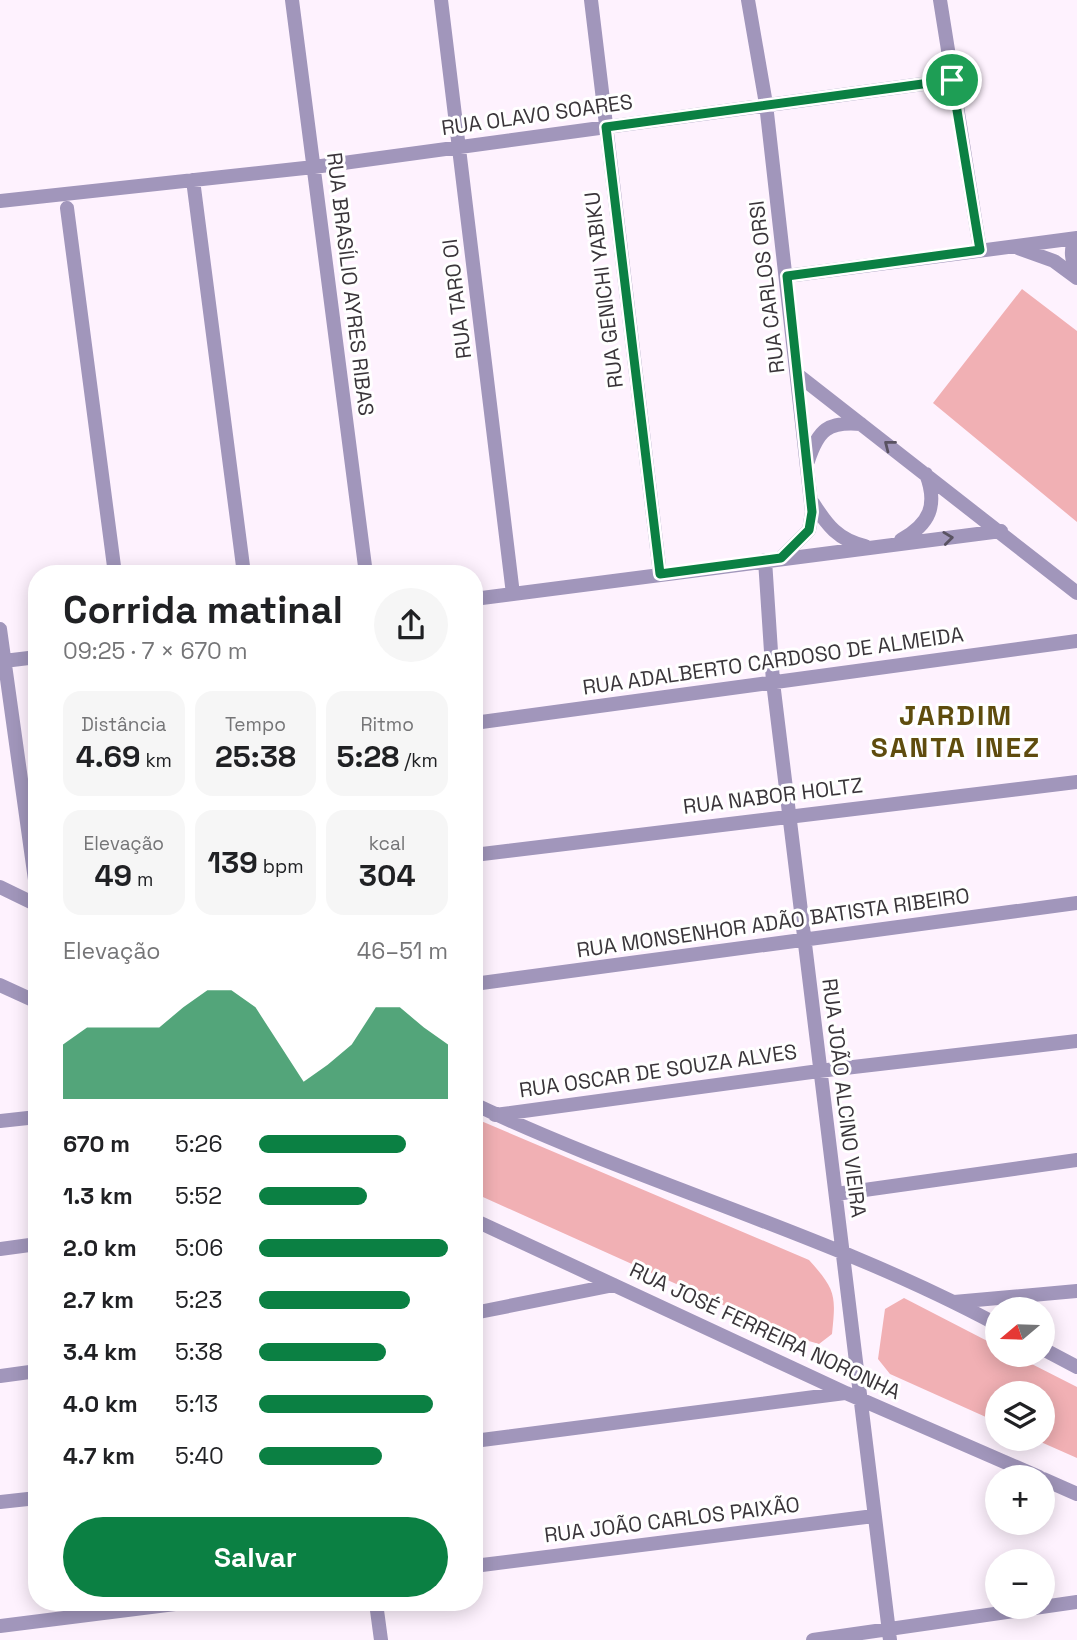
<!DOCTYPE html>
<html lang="pt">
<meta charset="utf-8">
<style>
body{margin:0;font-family:"Space Grotesk",sans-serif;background:#f6f6f6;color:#202124;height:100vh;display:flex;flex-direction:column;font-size:26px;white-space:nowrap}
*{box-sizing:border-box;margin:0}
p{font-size:23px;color:#757577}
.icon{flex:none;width:38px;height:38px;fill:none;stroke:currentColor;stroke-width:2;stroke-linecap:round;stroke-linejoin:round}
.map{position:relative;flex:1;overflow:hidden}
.sheet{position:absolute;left:28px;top:565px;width:455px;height:1046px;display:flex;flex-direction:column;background:#fff;border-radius:28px;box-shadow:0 4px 18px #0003}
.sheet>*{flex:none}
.needle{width:46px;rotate:251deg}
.controls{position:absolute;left:985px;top:1297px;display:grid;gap:14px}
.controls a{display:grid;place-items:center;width:70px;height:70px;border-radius:50%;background:#fff;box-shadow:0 4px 18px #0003;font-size:35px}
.pin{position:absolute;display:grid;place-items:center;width:60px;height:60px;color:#fff;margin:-30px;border:4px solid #fff;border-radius:50%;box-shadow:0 2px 7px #0007}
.round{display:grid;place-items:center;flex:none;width:74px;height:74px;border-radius:37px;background:#f6f6f6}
.overview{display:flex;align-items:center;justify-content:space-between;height:119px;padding:0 35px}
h1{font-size:38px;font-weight:700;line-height:52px}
.stats{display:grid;grid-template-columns:repeat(3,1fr);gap:10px;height:119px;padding:7px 35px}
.stats div{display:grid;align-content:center;border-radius:18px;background:#f6f6f6;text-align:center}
.stats b{font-size:30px;font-weight:700}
.stats small{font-size:19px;font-weight:400}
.stats p{font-size:19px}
.chart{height:196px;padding:14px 35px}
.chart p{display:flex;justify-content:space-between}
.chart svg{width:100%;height:126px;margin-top:7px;fill:#0b8043;opacity:.7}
.primary-button{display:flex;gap:14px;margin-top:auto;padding:14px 35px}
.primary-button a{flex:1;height:80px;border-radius:42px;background:#0b8043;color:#fff;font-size:28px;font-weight:700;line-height:80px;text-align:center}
ul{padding:0 35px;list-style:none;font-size:23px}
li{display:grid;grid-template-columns:112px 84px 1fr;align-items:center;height:52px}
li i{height:18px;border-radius:9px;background:#0b8043}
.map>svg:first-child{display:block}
.green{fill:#f1b0b4}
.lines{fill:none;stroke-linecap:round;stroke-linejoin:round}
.street{stroke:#a196bb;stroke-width:14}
.oneway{stroke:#595261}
.route-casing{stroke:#fff;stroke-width:14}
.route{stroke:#0b8043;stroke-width:9}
.labels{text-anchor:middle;stroke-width:6;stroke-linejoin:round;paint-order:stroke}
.street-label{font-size:21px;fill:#3a353a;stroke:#fff}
.district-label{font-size:28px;font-weight:bold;letter-spacing:2px;fill:#5f4c0e;stroke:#fff}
</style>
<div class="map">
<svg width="1077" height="1640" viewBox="0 0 1077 1640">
<rect width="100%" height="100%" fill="#fef2fe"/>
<path class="green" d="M1022 289 1077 331V522L933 403Z
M474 1118 809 1260C836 1290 836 1295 832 1334L819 1344 792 1336 474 1193Z
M904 1298 997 1346 998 1354 1014 1355 1077 1387V1458L1034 1439 1043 1438V1393H998L997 1422 890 1374 878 1359 885 1309Z"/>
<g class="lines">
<path class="street" d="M292 0 366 574
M441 0 513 594
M591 0 660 574
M748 0 766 104 812 512 809 530 781 558
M940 0 980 250
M193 180 244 574
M0 201 314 167 952 80
M67 208 115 574
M1076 238C1069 250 1072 261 1077 273
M1018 248 1054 261 1077 278
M787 276 1077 238
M798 375 1077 593
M808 461C818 430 828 421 861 424
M813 503C827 525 838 540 865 546
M901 540C930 524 938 505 926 474
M765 560 773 682 890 1640
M474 599 1001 531
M0 629 37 894
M4 661 37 657
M474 723 1077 641
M474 855 1077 782
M0 887 37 905
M474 984 1077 903
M0 985 37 1002
M474 1104C645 1185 831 1235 998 1325
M495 1115 819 1071 1077 1041
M0 1121 37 1117
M836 1194 1077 1160
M474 1220 846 1393 1039 1477
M0 1249 37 1244
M954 1302 1077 1291
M474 1313 614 1285
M1043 1349 1077 1367
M0 1376 37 1371
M474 1441 845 1393
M1043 1479 1077 1494
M0 1502 37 1498
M474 1566 874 1516
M376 1603 381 1640
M0 1626 183 1603
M813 1640 1077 1602"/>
</g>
<defs><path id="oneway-chevron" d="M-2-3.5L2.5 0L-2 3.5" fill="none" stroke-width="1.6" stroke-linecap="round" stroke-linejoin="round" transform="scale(1.75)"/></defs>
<g class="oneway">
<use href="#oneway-chevron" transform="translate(889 445) rotate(-142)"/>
<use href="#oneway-chevron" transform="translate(948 538) rotate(-7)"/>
</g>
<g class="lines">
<g class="route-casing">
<path id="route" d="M952 80 980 250 787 276 812 512 809 530 781 558 660 574 606 127Z"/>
</g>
<use href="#route" class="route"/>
</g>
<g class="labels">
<g class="street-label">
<text transform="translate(537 115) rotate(-8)" y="7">RUA OLAVO SOARES</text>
<text transform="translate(350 284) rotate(83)" y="7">RUA BRASÍLIO AYRES RIBAS</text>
<text transform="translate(767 287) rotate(-97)" y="7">RUA CARLOS ORSI</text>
<text transform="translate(604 290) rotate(-97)" y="7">RUA GENICHI YABIKU</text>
<text transform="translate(457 299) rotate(-97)" y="7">RUA TARO OI</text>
<text transform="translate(773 661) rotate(-8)" y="7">RUA ADALBERTO CARDOSO DE ALMEIDA</text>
<text transform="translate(773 796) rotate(-7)" y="7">RUA NABOR HOLTZ</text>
<text transform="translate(773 923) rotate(-8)" y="7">RUA MONSENHOR ADÃO BATISTA RIBEIRO</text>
<text transform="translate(658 1071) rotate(-8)" y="7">RUA OSCAR DE SOUZA ALVES</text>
<text transform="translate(844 1098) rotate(83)" y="7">RUA JOÃO ALCINO VIEIRA</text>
<text transform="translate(765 1331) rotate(25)" y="7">RUA JOSÉ FERREIRA NORONHA</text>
<text transform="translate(672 1520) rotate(-7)" y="7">RUA JOÃO CARLOS PAIXÃO</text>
</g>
<g class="district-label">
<text x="956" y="725">JARDIM<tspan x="956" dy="32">SANTA INEZ</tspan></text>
</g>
</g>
</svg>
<div class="controls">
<a><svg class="needle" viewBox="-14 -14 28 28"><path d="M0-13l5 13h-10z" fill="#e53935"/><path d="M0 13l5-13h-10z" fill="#757577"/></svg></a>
<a><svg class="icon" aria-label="layers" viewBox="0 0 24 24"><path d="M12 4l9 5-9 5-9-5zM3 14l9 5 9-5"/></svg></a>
<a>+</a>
<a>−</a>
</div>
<div class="pin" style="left:952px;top:80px;background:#1e9e55"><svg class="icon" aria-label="arrive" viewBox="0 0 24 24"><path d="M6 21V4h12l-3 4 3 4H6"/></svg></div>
<section class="sheet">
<div class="overview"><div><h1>Corrida matinal</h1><p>09:25 · 7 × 670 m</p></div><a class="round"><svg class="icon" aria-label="share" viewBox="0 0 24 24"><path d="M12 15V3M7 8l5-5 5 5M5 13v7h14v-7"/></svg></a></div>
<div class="stats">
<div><p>Distância</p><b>4.69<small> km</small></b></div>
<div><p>Tempo</p><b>25:38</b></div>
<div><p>Ritmo</p><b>5:28<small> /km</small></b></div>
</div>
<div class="stats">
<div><p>Elevação</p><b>49<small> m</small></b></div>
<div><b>139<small> bpm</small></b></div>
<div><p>kcal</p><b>304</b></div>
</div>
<div class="chart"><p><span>Elevação</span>46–51 m</p>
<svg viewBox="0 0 160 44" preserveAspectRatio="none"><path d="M0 44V25L10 19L20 19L30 19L40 19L50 12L60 6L70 6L80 12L90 25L100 38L110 32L120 25L130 12L140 12L150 19L160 25V44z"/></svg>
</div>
<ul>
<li><b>670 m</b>5:26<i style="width:78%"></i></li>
<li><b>1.3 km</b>5:52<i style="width:57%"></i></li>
<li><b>2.0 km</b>5:06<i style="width:100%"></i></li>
<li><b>2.7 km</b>5:23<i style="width:80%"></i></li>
<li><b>3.4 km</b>5:38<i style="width:67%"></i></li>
<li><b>4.0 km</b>5:13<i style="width:92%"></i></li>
<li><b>4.7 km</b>5:40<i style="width:65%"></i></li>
</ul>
<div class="primary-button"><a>Salvar</a></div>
</section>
</div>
